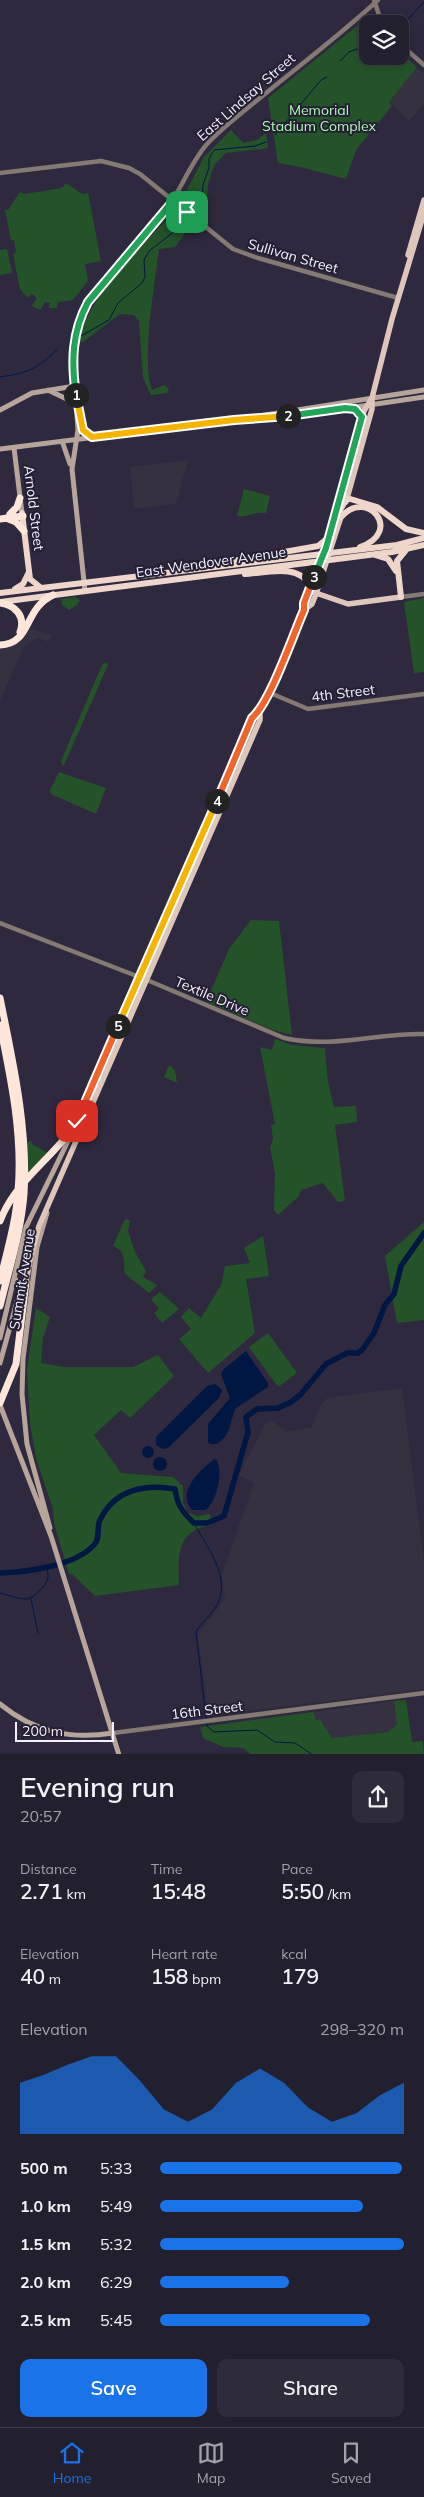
<!DOCTYPE html>
<meta charset="utf-8">
<style>
body{margin:0;font-family:Mulish,sans-serif;background:#2e2c3a;color:#f1f3f6;height:100vh;display:flex;flex-direction:column;font-size:19px;white-space:nowrap}
*{box-sizing:border-box;margin:0}
p{font-size:16px;color:#a2a2aa}
.icon{flex:none;width:28px;height:28px;fill:none;stroke:currentColor;stroke-width:2;stroke-linecap:round;stroke-linejoin:round}
.map{position:relative;height:1754px;overflow:hidden}
.drawer{display:flex;flex-direction:column;background:#221f2e;flex:1}
.drawer>*{flex:none}
.fabs{position:absolute;left:359px;top:15px;display:grid;gap:10px}
.fabs a{display:grid;place-items:center;width:50px;height:50px;border-radius:10px;background:#221f2e;box-shadow:0 2px 12px #0003,0 0 0 1px #3f3d4a;font-size:25px}
.scale{position:absolute;left:15px;bottom:12px;width:99px;box-sizing:border-box;padding-left:5px;border:2px solid #f3f0ff;border-top:0;font-size:14px;line-height:18px;white-space:nowrap;color:#f3f0ff;-webkit-text-stroke:4px #241f33;paint-order:stroke}
.pin{position:absolute;display:grid;place-items:center;width:42px;height:42px;color:#fff;margin:-21px;border-radius:10px;box-shadow:0 2px 8px #0006}
.km{position:absolute;width:25px;height:25px;margin:-12px;border-radius:50%;background:#222;color:#fff;font-size:14px;line-height:25px;text-align:center}
.round{display:grid;place-items:center;flex:none;width:52px;height:52px;border-radius:10px;background:#2e2c3a}
.overview{display:flex;align-items:center;justify-content:space-between;height:85px;padding:0 20px}
h1{font-size:28px;font-weight:600;line-height:38px}
.figures{display:grid;grid-template-columns:repeat(3,1fr);gap:8px;height:85px;padding:5px 20px}
.figures div{display:grid;align-content:center}
.figures b{font-size:21px;font-weight:600}
.figures small{font-size:14px;font-weight:400}
.figures p{font-size:14px}
.chart{height:140px;padding:10px 20px}
.chart p{display:flex;justify-content:space-between}
.chart svg{width:100%;height:90px;margin-top:5px;fill:#1a73e8;opacity:.7}
.cta{display:flex;gap:10px;margin-top:auto;padding:10px 20px}
.cta a{flex:1;height:58px;border-radius:10px;background:#1a73e8;color:#fff;font-size:20px;font-weight:600;line-height:58px;text-align:center}
.cta a+a{background:#2e2c3a;color:#f1f3f6}
ul{padding:0 20px;list-style:none;font-size:16px}
li{display:grid;grid-template-columns:80px 60px 1fr;align-items:center;height:38px}
li i{height:12px;border-radius:6px;background:#1a73e8}
.menu{display:flex;justify-content:space-around;align-items:center;height:70px;border-top:1px solid #3f3d4a;background:#221f2e;font-size:14px;color:#a2a2aa}
.menu a{display:grid;justify-items:center;gap:2px}
.menu .active{color:#1a73e8}
.map>svg:first-child{display:block}
.industrial{fill:#363141}
.green{fill:#245329}
.water{fill:#001643}
.lines{fill:none;stroke-linecap:round;stroke-linejoin:round}
.stream{stroke:#001643;stroke-width:1}
.river{stroke:#001643;stroke-width:5.5}
.tertiary{stroke:#857973;stroke-width:4.5}
.secondary{stroke:#b7a59b;stroke-width:5}
.primary{stroke:#dec6ba;stroke-width:5.5}
.trunk{stroke:#eed6ca;stroke-width:6}
.motorway{stroke:#fee6da;stroke-width:7}
.split-1-casing{stroke:#fff;stroke-width:10}
.split-2-casing{stroke:#fff;stroke-width:10}
.split-3-casing{stroke:#fff;stroke-width:10}
.split-4-casing{stroke:#fff;stroke-width:10}
.split-5-casing{stroke:#fff;stroke-width:10}
.split-6-casing{stroke:#fff;stroke-width:10}
.split-1{stroke:#22a559;stroke-width:6}
.split-2{stroke:#f5b400;stroke-width:6}
.split-3{stroke:#22a559;stroke-width:6}
.split-4{stroke:#f0652b;stroke-width:6}
.split-5{stroke:#f5b400;stroke-width:6}
.split-6{stroke:#f0652b;stroke-width:6}
.labels{text-anchor:middle;stroke-width:4;stroke-linejoin:round;paint-order:stroke}
.street-label{font-size:14px;fill:#f3f0ff;stroke:#241f33}
.park-label{font-size:14px;fill:#affab4;stroke:#241f33}
</style>
<div class="map">
<svg width="424" height="1755" viewBox="0 0 424 1755">
<rect width="100%" height="100%" fill="#2e293e"/>
<path class="industrial" d="M417 67 424 73V104L409 121 389 102Z
M188 460 176 504 134 509 130 467Z
M29 628 51 635 49 642 37 638 24 646 0 701V648L16 645 25 638Z
M402 1388 424 1562V1689L209 1716 198 1635 225 1599 222 1575 254 1483 239 1475 266 1423 272 1421 287 1432 312 1427 320 1406 327 1398Z
M394 1701 397 1724 388 1732 332 1738 321 1719 316 1720 313 1712Z"/>
<path class="green" d="M368 17 373 18 376 24H368V56H400V52L417 67 389 102 392 106 356 150 346 179 300 167 278 163 268 98Z
M231 130 243 143 257 140 266 133 268 148 226 153 214 165 208 184 207 201 198 216 181 201 204 157Z
M66 183 82 194 88 193 101 261 85 264 88 281 73 300 58 302 57 308H49L50 303 45 302 40 310 32 306 37 298 32 294 28 298 20 289 13 254 16 252 14 240H11L5 210H8L20 192 24 194 62 188Z
M175 210 192 224 175 247 159 249C155 283 141 361 152 390L164 385 169 389 167 393 151 395 143 378 139 321 134 315 120 314 83 342H79C89 293 142 248 175 210Z
M7 249 12 273 0 275V250Z
M244 489 270 496 266 513C255 511 247 518 237 516Z
M75 597 80 600 77 605 69 610 62 605 61 599Z
M424 598V672L414 673 404 602Z
M106 662 108 665 64 765H62L61 761 102 665Z
M59 772 106 788 96 814 51 794 50 790Z
M251 920 279 921 292 1035 273 1030 206 1002 229 949Z
M275 1039 292 1045 325 1048 328 1082 334 1107 356 1106 357 1122 335 1125 345 1201 338 1202 323 1183 301 1190 299 1196 278 1215 274 1210 275 1173 270 1148 273 1139 271 1125 275 1124 260 1047 272 1050Z
M171 1066 175 1071 177 1083 164 1077 168 1067Z
M32 1141V1144L48 1153 27 1174 26 1142Z
M125 1219 130 1220 128 1231 135 1252 146 1271 143 1277 157 1285 149 1293 125 1274C123 1262 127 1252 113 1246Z
M424 1222V1320L397 1323 385 1256Z
M263 1236 269 1276 246 1279 255 1333 208 1373 179 1339 191 1329 181 1317 189 1308 201 1318 221 1285 225 1266 250 1263 244 1248Z
M160 1292 179 1309 162 1323 154 1313 159 1309 151 1299Z
M36 1308 50 1317 43 1338 41 1363 64 1367H133L158 1355 174 1376 130 1418 121 1410 94 1435 121 1473 173 1477 183 1486V1503L187 1512 197 1516 210 1514 212 1525C176 1530 178 1556 179 1585L95 1596 72 1574H69L54 1523 53 1509 36 1458 30 1423 27 1369Z
M268 1333 297 1373 278 1387 249 1347Z
M406 1700 412 1742 423 1741 424 1754H251L243 1748 223 1747 203 1738 200 1727 313 1712 316 1720 320 1719 332 1738 388 1732 397 1724 394 1701Z"/>
<path class="water" d="M246 1351 268 1383V1387L236 1408C229 1422 232 1434 217 1444H211L208 1442V1424L230 1398 221 1374 224 1369Z
M215 1384 222 1390 219 1398 168 1448 162 1449 156 1445V1437L207 1386Z
M142 1452a6 6 0 1 1 12 0a6 6 0 1 1-12 0Z
M153 1464a7 7 0 1 1 14 0a7 7 0 1 1-14 0Z
M214 1459 217 1460C223 1476 217 1499 206 1510H192C176 1491 201 1470 214 1459Z"/>
<g class="lines">
<path class="stream" d="M400 28 424 2
M340 61 349 52 368 45
M275 135 321 80 327 77
M195 212 202 201 203 185 209 168V159L214 150 255 146 266 142
M81 336 109 320 118 303 142 283 145 277 144 260 149 251 188 221
M0 377C28 373 36 369 57 350
M194 1523C206 1547 232 1576 217 1605 212 1615 201 1622 196 1632L207 1726 214 1732 257 1730 275 1742 295 1743 313 1755
M0 1593C7 1595 16 1598 24 1599 33 1600 49 1584 48 1575 48 1572 47 1570 46 1567
M31 1599 38 1633
M336 1755H338"/>
<path class="river" d="M0 1573C27 1572 75 1566 94 1545 101 1538 96 1528 100 1520 115 1489 144 1484 175 1489 177 1504 182 1512 194 1523H207L224 1516 248 1432 246 1417 257 1409 278 1408 291 1402 301 1394 326 1364 347 1353H358L362 1350 374 1333 385 1305 394 1294 401 1266 424 1233"/>
<path class="tertiary" d="M374 0 382 24
M400 44 424 65
M0 173 101 161 129 168 140 174 233 249 258 258 398 298
M75 386C64 305 111 276 158 221 179 197 187 167 207 144 221 129 239 115 255 102 296 68 339 36 378 0
M401 597 424 594
M268 692 308 709 424 694
M0 923 147 980 284 1038C335 1049 374 1033 424 1034
M113 1733 424 1693"/>
<path class="secondary" d="M48 390 77 404
M0 410 32 393 75 386 78 430 72 469 85 591
M249 419 301 415 424 397
M81 421 85 433 92 437
M62 441 70 464
M14 448 22 513
M0 449 240 419 424 390
M47 1213 37 1247 23 1359 22 1394 27 1444 50 1528
M0 1338 26 1227 73 1131
M0 1363 21 1287 16 1280
M0 1405 51 1536 119 1755
M0 1704C34 1732 70 1740 113 1733"/>
<path class="primary" d="M408 255 424 200
M345 408 355 409 362 417
M346 502 372 409V398L392 319 424 213
M313 592 348 604 401 597
M304 610 312 604 316 594 342 514
M73 1128 252 718 260 712 304 610V603L326 548 364 411 372 398
M26 1282 31 1255 39 1226 260 720V712"/>
<path class="trunk" d="M22 513 30 579 40 587
M341 517C367 487 404 532 360 547
M333 522 347 498 377 507 406 529 424 533
M375 555 388 559 396 571
M233 561 318 546 329 537
M245 574C266 573 299 563 310 586
M15 589 23 584 29 572
M0 593 397 545 424 538
M401 597 397 561 406 550
M0 602 392 552 424 545"/>
<path class="motorway" d="M10 514 17 507 20 498
M6 518 16 522 24 531
M0 519 23 516
M0 603C15 605 26 616 20 632
M0 645C32 644 23 609 53 595
M0 998C13 1062 28 1128 24 1194 21 1232 9 1269 0 1306
M0 1025C11 1079 23 1136 18 1191 16 1222 7 1251 0 1281
M0 1221C15 1182 49 1161 73 1128
M0 1403 16 1364 26 1282"/>
</g>
<g class="lines">
<g class="split-1-casing">
<path id="split-1" d="M76 395C71 361 72 332 88 302L173 201 187 212"/>
</g>
<g class="split-2-casing">
<path id="split-2" d="M76 395 83 430 92 437 234 420 288 416"/>
</g>
<g class="split-3-casing">
<path id="split-3" d="M288 416 345 408 355 409 362 417 326 548 314 577"/>
</g>
<g class="split-4-casing">
<path id="split-4" d="M217 801 252 718C270 703 293 635 304 610V603L314 577"/>
</g>
<g class="split-5-casing">
<path id="split-5" d="M118 1026 217 801"/>
</g>
<g class="split-6-casing">
<path id="split-6" d="M77 1121 118 1026"/>
</g>
<use href="#split-1" class="split-1"/>
<use href="#split-2" class="split-2"/>
<use href="#split-3" class="split-3"/>
<use href="#split-4" class="split-4"/>
<use href="#split-5" class="split-5"/>
<use href="#split-6" class="split-6"/>
</g>
<g class="labels">
<g class="street-label">
<text transform="translate(246 97) rotate(-41)" y="5">East Lindsay Street</text>
<text transform="translate(293 256) rotate(16)" y="5">Sullivan Street</text>
<text transform="translate(34 508) rotate(83)" y="5">Arnold Street</text>
<text transform="translate(211 562) rotate(-8)" y="5">East Wendover Avenue</text>
<text transform="translate(343 693) rotate(-7)" y="5">4th Street</text>
<text transform="translate(212 996) rotate(23)" y="5">Textile Drive</text>
<text transform="translate(22 1279) rotate(-81)" y="5">Summit Avenue</text>
<text transform="translate(207 1710) rotate(-7)" y="5">16th Street</text>
</g>
<g class="park-label">
<text x="319" y="115">Memorial<tspan x="319" dy="16">Stadium Complex</tspan></text>
</g>
</g>
</svg>
<div class="fabs">
<a><svg class="icon" aria-label="layers" viewBox="0 0 24 24"><path d="M12 4l9 5-9 5-9-5zM3 14l9 5 9-5"/></svg></a>
</div>
<div class="scale">200 m</div>
<div class="pin" style="left:187px;top:212px;background:#1e9e55"><svg class="icon" aria-label="arrive" viewBox="0 0 24 24"><path d="M6 21V4h12l-3 4 3 4H6"/></svg></div>
<div class="pin" style="left:77px;top:1121px;background:#d93025"><svg class="icon" aria-label="check" viewBox="0 0 24 24"><path d="M5 12l5 5 9-10"/></svg></div>
<b class="km" style="left:76px;top:395px">1</b>
<b class="km" style="left:288px;top:416px">2</b>
<b class="km" style="left:314px;top:577px">3</b>
<b class="km" style="left:217px;top:801px">4</b>
<b class="km" style="left:118px;top:1026px">5</b>
</div>
<section class="drawer">
<div class="overview"><div><h1>Evening run</h1><p>20:57</p></div><a class="round"><svg class="icon" aria-label="share" viewBox="0 0 24 24"><path d="M12 15V3M7 8l5-5 5 5M5 13v7h14v-7"/></svg></a></div>
<div class="figures">
<div><p>Distance</p><b>2.71<small> km</small></b></div>
<div><p>Time</p><b>15:48</b></div>
<div><p>Pace</p><b>5:50<small> /km</small></b></div>
</div>
<div class="figures">
<div><p>Elevation</p><b>40<small> m</small></b></div>
<div><p>Heart rate</p><b>158<small> bpm</small></b></div>
<div><p>kcal</p><b>179</b></div>
</div>
<div class="chart"><p><span>Elevation</span>298–320 m</p>
<svg viewBox="0 0 160 44" preserveAspectRatio="none"><path d="M0 44V19L10 15L20 10L30 6L40 6L50 18L60 32L70 38L80 32L90 19L100 12L110 19L120 31L130 38L140 34L150 25L160 19V44z"/></svg>
</div>
<ul>
<li><b>500 m</b>5:33<i style="width:99%"></i></li>
<li><b>1.0 km</b>5:49<i style="width:83%"></i></li>
<li><b>1.5 km</b>5:32<i style="width:100%"></i></li>
<li><b>2.0 km</b>6:29<i style="width:53%"></i></li>
<li><b>2.5 km</b>5:45<i style="width:86%"></i></li>
</ul>
<div class="cta"><a>Save</a><a>Share</a></div>
</section>
<nav class="menu">
<a class="active"><svg class="icon" aria-label="home" viewBox="0 0 24 24"><path d="M3 11l9-7 9 7M6 9v11h12V9"/></svg>Home</a>
<a><svg class="icon" aria-label="map" viewBox="0 0 24 24"><path d="M3 6l6-2 6 2 6-2v14l-6 2-6-2-6 2zM9 4v14M15 6v14"/></svg>Map</a>
<a><svg class="icon" aria-label="saved" viewBox="0 0 24 24"><path d="M7 4h10v16l-5-4-5 4z"/></svg>Saved</a>
</nav>
